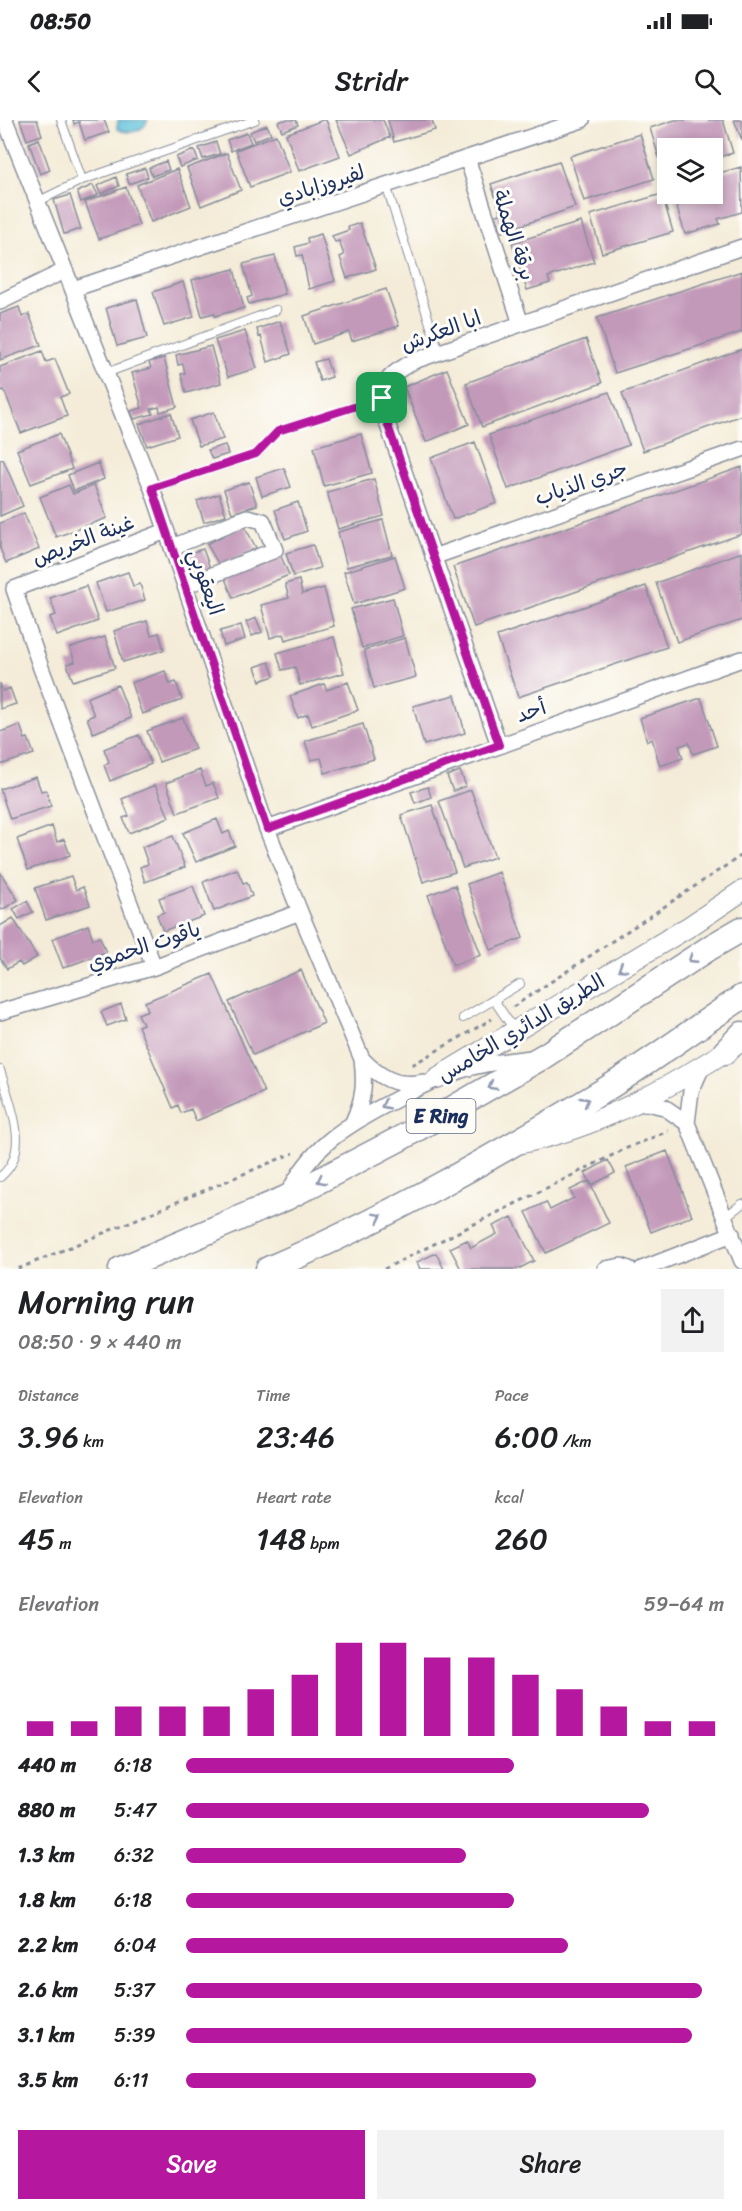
<!DOCTYPE html>
<meta charset="utf-8">
<style>
body{margin:0;font-family:Sriracha,"Playpen Sans Arabic",sans-serif;background:#f2f2f2;color:#202124;height:100vh;display:flex;flex-direction:column;font-size:22px;white-space:nowrap}
*{box-sizing:border-box;margin:0}
p{font-size:20px;color:#757577}
.icon{flex:none;width:33px;height:33px;fill:none;stroke:currentColor;stroke-width:2;stroke-linecap:round;stroke-linejoin:round}
.map{position:relative;height:1149px;overflow:hidden}
.sheet{display:flex;flex-direction:column;background:#fff;flex:1}
.sheet>*{flex:none}
.fabs{position:absolute;left:657px;top:18px;display:grid;gap:12px}
.fabs a{display:grid;place-items:center;width:66px;height:66px;border-radius:0px;background:#fff;box-shadow:0 3px 9px #0003;font-size:30px}
.pin{position:absolute;display:grid;place-items:center;width:51px;height:51px;color:#fff;margin:-26px;border-radius:12px;box-shadow:0 3px 9px #0006}
.round{display:grid;place-items:center;flex:none;width:63px;height:63px;border-radius:0px;background:#f2f2f2}
.summary{display:flex;align-items:center;justify-content:space-between;height:102px;padding:0 18px}
h1{font-size:33px;font-weight:600;line-height:45px}
.stats{display:grid;grid-template-columns:repeat(3,1fr);gap:9px;height:102px;padding:6px 18px}
.stats div{display:grid;align-content:center}
.stats b{font-size:30px;font-weight:600}
.stats small{font-size:16px;font-weight:400}
.stats p{font-size:16px}
.chart{height:168px;padding:12px 18px}
.chart p{display:flex;justify-content:space-between}
.chart svg{width:100%;height:108px;margin-top:6px;stroke:#b5179e;stroke-width:6}
.primary-button{display:flex;gap:12px;margin-top:auto;padding:12px 18px}
.primary-button a{flex:1;height:69px;border-radius:0px;background:#b5179e;color:#fff;font-size:24px;font-weight:600;line-height:69px;text-align:center}
.primary-button a+a{background:#f2f2f2;color:#202124}
ul{padding:0 18px;list-style:none;font-size:20px}
li{display:grid;grid-template-columns:96px 72px 1fr;align-items:center;height:45px}
li i{height:15px;border-radius:8px;background:#b5179e}
.status{display:flex;justify-content:space-between;align-items:center;height:42px;padding:0 30px;background:#fff;direction:ltr}
.status svg{height:16px;fill:currentColor}
header{display:flex;justify-content:space-between;align-items:center;height:78px;padding:0 18px;background:#fff;font-size:27px;font-weight:600}
.map>svg:first-child{display:block}
.water{fill:#5dc1db;stroke:#3c789c;stroke-width:1.5}
.building{fill:#c399ba}
.lines{fill:none;stroke-linecap:round;stroke-linejoin:round}
.service-casing{stroke:#888e9b;stroke-width:10}
.minor-casing{stroke:#888e9b;stroke-width:18}
.tertiary-casing{stroke:#888e9b;stroke-width:22}
.primary-casing{stroke:#888e9b;stroke-width:27}
.path{stroke:#888e9b;stroke-width:3;stroke-dasharray:4.5 4.5;stroke-linecap:butt}
.service{stroke:#fff;stroke-width:8}
.minor{stroke:#fff;stroke-width:15}
.tertiary{stroke:#fff;stroke-width:20}
.primary{stroke:#fff;stroke-width:24}
.oneway{stroke:#8d97ae}
.route-casing{stroke:#fff;stroke-width:12}
.route{stroke:#b5179e;stroke-width:8}
.labels{text-anchor:middle;stroke-width:6;stroke-linejoin:round;paint-order:stroke}
.shield{fill:#fdfcf7;stroke:#5f6c8c;stroke-width:1.5}
.shield-label{font-size:20px;font-weight:bold;fill:#1b2f5e}
.street-label{font-size:21px;fill:#1b2f5e;stroke:#fdfcf7}
</style>
<div class="status"><b>08:50</b><svg viewBox="0 0 49 12"><path d="M0 12V9h3v3zM5 12V6h3v6zM10 12V3h3v9zM15 12V0h3v12zM26 1h20v11H26zM47 4h2v5h-2z"/></svg></div>
<header><svg class="icon" aria-label="back" viewBox="0 0 24 24"><path d="M15 5l-7 7 7 7"/></svg>Stridr<svg class="icon" aria-label="search" viewBox="0 0 24 24"><circle cx="10" cy="10" r="6"/><path d="M15 15l6 6"/></svg></header>
<div class="map">
<svg width="742" height="1149" viewBox="0 0 742 1149">
<rect width="100%" height="100%" fill="#fdfcf7"/>
<filter id="ink" filterUnits="userSpaceOnUse"><feTurbulence type="fractalNoise" baseFrequency=".0167" numOctaves="2"/><feDisplacementMap in="SourceGraphic" scale="12" xChannelSelector="R" yChannelSelector="G"/><feConvolveMatrix kernelMatrix="1 2 1 2 8 2 1 2 1" color-interpolation-filters="sRGB"/></filter>
<filter id="wash" filterUnits="userSpaceOnUse"><feTurbulence type="fractalNoise" baseFrequency=".008" numOctaves="4" result="noise"/><feDisplacementMap in="SourceGraphic" scale="24" xChannelSelector="R" yChannelSelector="G"/><feGaussianBlur stdDeviation="1.35" result="paint"/><feColorMatrix in="noise" values="0 0 0 0 0 0 0 0 0 0 0 0 0 0 0 0 0 1.4 0 .05"/><feComposite in="paint" operator="in"/></filter>
<g filter="url(#wash)">
<rect width="100%" height="100%" fill="#f4ecd8"/>
<path class="water" d="M118 0H148C143 12 129 15 117 9Z"/>
<g id="blocks">
<path class="building" d="M20 0H37L42 15 27 20Z
M73 0H104L109 12 85 20 79 2 74 4Z
M284 0H296L298 5 282 11 278 2Z
M323 0H326L340 36 299 51 286 14Z
M336 0H383L390 17 351 34Z
M388 0H432L435 10 394 22Z
M675 0H723L733 33 712 39V28H668V53L664 54 650 8Z
M734 0H742V20Z
M267 5 271 14 254 21 250 12Z
M247 13 251 23 231 31 227 20Z
M640 14 654 59 584 81 570 36Z
M276 15 290 52 250 67 236 30Z
M39 19 50 50 40 54 29 23Z
M216 22 220 34 203 39 199 28Z
M194 30 198 40 180 47 176 37Z
M227 33 241 70 201 86 187 48Z
M166 41 169 50 152 56 149 48Z
M559 41 575 87 502 112 496 95 501 94 491 64Z
M741 47 742 92 718 99 720 104 685 114 673 74H712V55Z
M145 48 148 57 129 64 126 54Z
M177 49 191 86 151 102 137 65Z
M116 57 119 66 101 74 97 66Z
M93 65 98 75 81 82 77 72Z
M126 67 139 105 99 119 85 82Z
M662 74 673 112 602 133 590 95Z
M70 75 81 109 64 114 54 80Z
M581 102 594 142 548 157 550 163 527 170 512 123Z
M360 103 376 149 347 158 340 137 344 135 339 121 335 122 332 116 349 110 348 107Z
M321 114 335 161 309 169 302 135 297 136 295 127 308 123 307 118Z
M275 136 285 174 249 184 247 178 252 176 243 144Z
M234 149 244 188 215 196 214 193 202 196 192 160Z
M742 151V212L615 253 597 198Z
M183 162 194 197 164 206 153 172Z
M386 169 399 206 352 221 349 212 313 224 304 196Z
M137 179 147 218 117 226 106 188Z
M19 187 22 197 29 194 41 225 0 240V194Z
M280 201 291 234 268 242 261 216 259 217 257 209Z
M245 211 257 248 228 257 215 220Z
M586 219 602 263 482 307 466 263Z
M211 226 221 263 186 273 181 254 185 253 183 244 178 245 176 235Z
M742 229V295L643 331 622 273Z
M42 231 46 242 55 239 69 274 60 277 67 296 21 313 4 270 0 271V247Z
M164 238 177 287 160 292 159 287 151 289 153 294 134 299 131 291 142 288 132 253 151 248 149 242Z
M326 239 332 257 320 261 314 242Z
M447 249 469 304 426 322 404 267Z
M609 272 629 325 508 369 489 315Z
M214 292 223 319 199 326 190 300Z
M171 293 178 316 147 326 139 304Z
M59 314 72 349 31 364 17 330Z
M361 314 372 353 324 366 314 327Z
M475 322 497 383 453 399 431 338Z
M225 325 228 334 212 339 208 330Z
M3 339 23 386 0 396V340Z
M98 343 104 359 74 371 68 355Z
M742 347V414L474 507 453 447Z
M284 348 291 367 262 376 256 357Z
M374 359 384 396 338 409 327 372Z
M249 362 257 385 232 393 224 370Z
M69 365 73 374 94 365 107 398 56 417 40 377Z
M219 374 226 395 204 402 197 381Z
M298 382 307 411 285 419 275 390Z
M24 393 39 429 6 443 0 428V403Z
M383 400 392 435 347 447 338 412Z
M244 405 256 428 220 447 207 424Z
M313 425 320 448 293 456 286 433Z
M203 429 210 448 197 452 190 433Z
M742 432V500L677 522 656 463Z
M280 434 289 455 233 478 224 456Z
M395 436 405 468 354 484 344 452Z
M128 452 133 466 140 464 145 480 106 492 96 463Z
M299 460 302 474 324 468 334 506 285 520 283 514 270 518 261 485 289 478 285 464Z
M86 466 98 501 57 516 50 497 56 495 50 478Z
M646 466 667 527 518 577 497 516Z
M393 478 403 516 362 528 351 489Z
M256 498 262 512 252 516 246 502Z
M147 501 151 515 159 513 164 530 123 542 114 511Z
M241 505 245 519 224 526 220 511Z
M105 517 115 548 73 561 67 544 75 542 70 528Z
M334 517 344 553 300 565 295 547 282 550 277 533Z
M405 518 416 557 374 568 364 530Z
M269 542 274 556 260 561 255 547Z
M165 551 170 564 176 562 182 580 142 594 131 563Z
M348 562 358 590 312 606 308 594 298 598 290 576 324 564 327 570Z
M0 563 3 571 10 568 16 584 0 589Z
M118 565 131 598 93 613 87 598 94 595 87 578Z
M455 575 465 613 424 625 413 586Z
M701 578 717 626 693 634 689 623 679 626 683 638 660 646 652 619 647 621 640 598Z
M183 598 195 629 159 642 147 611Z
M363 604 374 639 325 653 321 638 311 640 305 621Z
M20 605 25 619 28 618 34 634 0 645V612Z
M139 615 151 644 110 661 104 645 109 642 104 629Z
M200 650 206 666 213 663 219 678 177 693 166 663Z
M460 651 466 666 453 671 447 656Z
M36 657 41 671 46 670 51 686 10 699 0 669Z
M155 665 169 697 129 713 123 698 129 696 122 679Z
M428 667 431 677 415 683 411 672Z
M471 670 495 737 463 748 439 681Z
M432 685 455 752 423 762 401 695Z
M217 699 223 714 229 711 235 726 196 742 183 713Z
M52 706 57 722 64 719 70 735 28 750 17 719Z
M173 716 185 747 145 762 140 747 148 744 142 727Z
M237 749 243 763 247 762 252 776 214 791 203 762Z
M0 752 18 780 2 790 0 786Z
M499 752 523 818 491 830 467 764Z
M71 756 76 770 83 767 90 785 46 800 35 768Z
M455 765 481 835 453 845 428 775Z
M193 766 204 796 163 811 157 795 164 792 159 778Z
M27 781 33 792 19 799 13 789Z
M13 798 37 837 22 846 19 842 7 849 0 838V806Z
M88 805 93 819 100 817 106 832 63 848 52 819Z
M301 850 324 903 253 935 229 882Z
M212 854 264 972 196 1001 191 989 181 993 178 985 173 988 138 906 143 904 138 894 148 890 145 882Z
M121 884 126 899 107 906 101 892Z
M667 1031 692 1096 651 1112 626 1047Z
M608 1040 615 1053 592 1065 585 1053Z
M589 1061 609 1103 546 1133 526 1092 546 1082 550 1090 574 1078 570 1070Z
M512 1097 534 1141 518 1149H461L450 1128 467 1120 471 1128 497 1114 493 1106Z
M436 1133 444 1149H420L417 1142Z"/>
</g>
</g>
<g filter="url(#ink)">
<use href="#blocks" fill-opacity="0" stroke="#888e9b" stroke-width="1.5"/>
<g class="lines">
<g class="service-casing">
<path id="service" d="M61 0 82 60
M386 65 439 232
M37 82 82 60 255 0
M106 253 276 190
M152 368 257 334 278 311 382 278
M494 880 515 911
M463 898 520 864
M0 950C9 983 33 1031 0 1057
M725 1097 742 1084"/>
</g>
<g class="minor-casing">
<path id="minor" d="M5 0 152 368 267 709 300 792 362 939C365 965 364 978 353 1002
M467 38 521 204
M73 169 582 0
M0 182 64 151
M172 427 247 397 263 401 275 430 185 466
M433 437 742 329
M499 625 384 294C380 262 387 256 414 241L742 127
M267 709 742 539
M154 847 41 548 14 469 166 411
M0 892 154 847 300 792
M362 939C379 957 397 968 423 962
M634 984 647 983 664 987 687 1003 742 1141
M687 1003 691 971 702 947
M287 1076C310 1028 343 1007 389 983 411 972 432 959 456 952 480 943 507 941 532 938
M605 1149 621 1146 629 1149
M642 1149 732 1114"/>
</g>
<g class="tertiary-casing">
<path id="tertiary" d="M437 958 690 806 742 771
M522 1023C600 1007 671 967 737 924"/>
</g>
<g class="primary-casing">
<path id="primary" d="M725 932 742 914
M121 1149 286 1078 401 1018 544 936 711 827 742 809
M268 1149C383 1100 492 1038 598 974 647 944 694 909 742 877"/>
</g>
<path class="path" d="M513 887 742 735
M412 945 492 899
M18 1149 293 1033
M384 1149 625 1029 668 1011"/>
<use href="#service" class="service"/>
<use href="#minor" class="minor"/>
<use href="#tertiary" class="tertiary"/>
<use href="#primary" class="primary"/>
</g>
<defs><path id="oneway-chevron" d="M-2-3.5L2.5 0L-2 3.5" fill="none" stroke-width="1.6" stroke-linecap="round" stroke-linejoin="round" transform="scale(1.5)"/></defs>
<g class="oneway">
<use href="#oneway-chevron" transform="translate(692 839) rotate(147)"/>
<use href="#oneway-chevron" transform="translate(622 848) rotate(148)"/>
<use href="#oneway-chevron" transform="translate(492 966) rotate(150)"/>
<use href="#oneway-chevron" transform="translate(585 981) rotate(-30)"/>
<use href="#oneway-chevron" transform="translate(385 985) rotate(153)"/>
<use href="#oneway-chevron" transform="translate(321 1060) rotate(153)"/>
<use href="#oneway-chevron" transform="translate(378 1097) rotate(-26)"/>
</g>
</g>
<g class="lines" filter="url(#ink)">
<g class="route-casing">
<path id="route" d="M382 278 384 294 499 625 267 709 152 368 256 334 278 311Z"/>
</g>
<use href="#route" class="route"/>
</g>
<g class="labels">
<rect class="shield" x="406.5" y="979" width="69" height="34" rx="4.5"/>
<g class="shield-label">
<text x="441" y="1003">E Ring</text>
</g>
<g class="street-label">
<text transform="translate(321 65) rotate(-18)" y="7">لفيروزابادي</text>
<text transform="translate(514 115) rotate(72)" y="7">برقة الهملة</text>
<text transform="translate(441 211) rotate(-20)" y="7">ابا العكرش</text>
<text transform="translate(581 363) rotate(-19)" y="7">جري الذياب</text>
<text transform="translate(83 420) rotate(-21)" y="7">غينة الخريص</text>
<text transform="translate(206 462) rotate(71)" y="7">اليعقوبي</text>
<text transform="translate(531 591) rotate(-19)" y="7">أحد</text>
<text transform="translate(144 826) rotate(-18)" y="7">ياقوت الحموي</text>
<text transform="translate(521 908) rotate(-31)" y="7">الطريق الدائري الخامس</text>
</g>
</g>
</svg>
<div class="fabs">
<a><svg class="icon" aria-label="layers" viewBox="0 0 24 24"><path d="M12 4l9 5-9 5-9-5zM3 14l9 5 9-5"/></svg></a>
</div>
<div class="pin" style="left:382px;top:278px;background:#1e9e55"><svg class="icon" aria-label="arrive" viewBox="0 0 24 24"><path d="M6 21V4h12l-3 4 3 4H6"/></svg></div>
</div>
<section class="sheet">
<div class="summary"><div><h1>Morning run</h1><p>08:50 · 9 × 440 m</p></div><a class="round"><svg class="icon" aria-label="share" viewBox="0 0 24 24"><path d="M12 15V3M7 8l5-5 5 5M5 13v7h14v-7"/></svg></a></div>
<div class="stats">
<div><p>Distance</p><b>3.96<small> km</small></b></div>
<div><p>Time</p><b>23:46</b></div>
<div><p>Pace</p><b>6:00<small> /km</small></b></div>
</div>
<div class="stats">
<div><p>Elevation</p><b>45<small> m</small></b></div>
<div><p>Heart rate</p><b>148<small> bpm</small></b></div>
<div><p>kcal</p><b>260</b></div>
</div>
<div class="chart"><p><span>Elevation</span>59–64 m</p>
<svg viewBox="0 0 160 44" preserveAspectRatio="none"><path d="M5 44V38M15 44V38M25 44V32M35 44V32M45 44V32M55 44V25M65 44V19M75 44V6M85 44V6M95 44V12M105 44V12M115 44V19M125 44V25M135 44V32M145 44V38M155 44V38"/></svg>
</div>
<ul>
<li><b>440 m</b>6:18<i style="width:61%"></i></li>
<li><b>880 m</b>5:47<i style="width:86%"></i></li>
<li><b>1.3 km</b>6:32<i style="width:52%"></i></li>
<li><b>1.8 km</b>6:18<i style="width:61%"></i></li>
<li><b>2.2 km</b>6:04<i style="width:71%"></i></li>
<li><b>2.6 km</b>5:37<i style="width:96%"></i></li>
<li><b>3.1 km</b>5:39<i style="width:94%"></i></li>
<li><b>3.5 km</b>6:11<i style="width:65%"></i></li>
</ul>
<div class="primary-button"><a>Save</a><a>Share</a></div>
</section>
